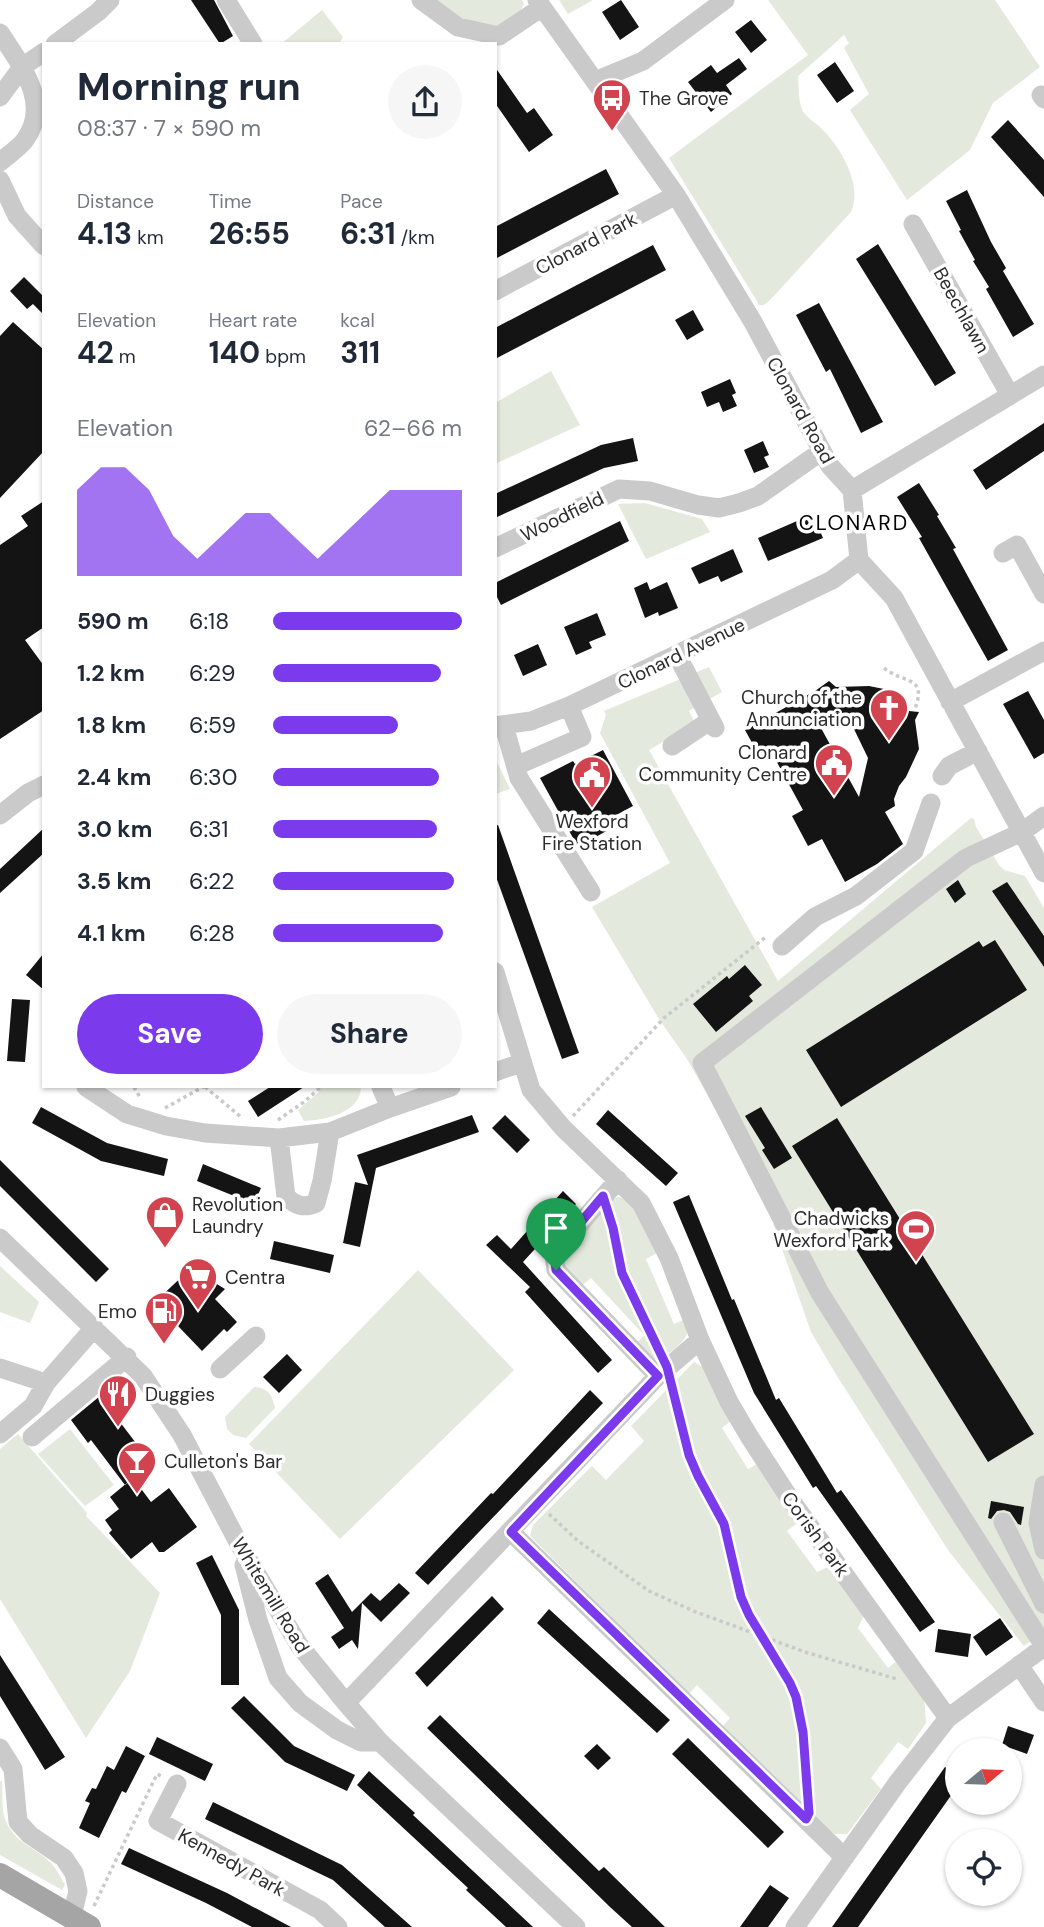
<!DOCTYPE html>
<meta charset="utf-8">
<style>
body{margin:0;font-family:"DM Sans",sans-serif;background:#f6f6f7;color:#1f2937;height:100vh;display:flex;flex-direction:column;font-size:26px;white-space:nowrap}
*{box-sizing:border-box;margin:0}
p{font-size:23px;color:#747a83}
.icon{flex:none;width:38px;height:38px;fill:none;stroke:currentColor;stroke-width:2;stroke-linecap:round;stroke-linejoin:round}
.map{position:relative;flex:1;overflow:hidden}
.sheet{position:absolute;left:42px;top:42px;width:455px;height:1046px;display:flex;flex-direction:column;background:#fff;border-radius:0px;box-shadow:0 2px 5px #0004}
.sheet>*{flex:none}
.needle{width:46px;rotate:71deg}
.tools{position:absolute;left:945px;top:1738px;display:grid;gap:14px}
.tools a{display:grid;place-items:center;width:77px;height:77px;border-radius:50%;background:#fff;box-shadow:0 2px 5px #0004;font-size:35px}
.pin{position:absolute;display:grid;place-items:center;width:60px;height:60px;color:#fff;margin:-72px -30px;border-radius:50% 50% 50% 0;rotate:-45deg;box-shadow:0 0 7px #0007}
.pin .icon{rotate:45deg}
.round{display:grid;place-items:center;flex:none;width:74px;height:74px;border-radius:37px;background:#f6f6f7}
.head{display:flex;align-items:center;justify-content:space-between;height:119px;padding:0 35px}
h1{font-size:38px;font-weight:700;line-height:52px}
.figures{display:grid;grid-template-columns:repeat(3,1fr);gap:10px;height:119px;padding:7px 35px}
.figures div{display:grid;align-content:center}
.figures b{font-size:30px;font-weight:700}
.figures small{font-size:19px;font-weight:400}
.figures p{font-size:19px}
.chart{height:196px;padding:14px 35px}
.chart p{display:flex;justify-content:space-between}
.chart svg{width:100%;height:126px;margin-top:7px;fill:#7c3aed;opacity:.7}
.primary-button{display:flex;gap:14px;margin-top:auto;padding:14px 35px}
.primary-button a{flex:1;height:80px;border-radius:42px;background:#7c3aed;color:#fff;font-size:28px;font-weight:700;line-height:80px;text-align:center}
.primary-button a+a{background:#f6f6f7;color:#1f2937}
ul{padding:0 35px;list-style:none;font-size:23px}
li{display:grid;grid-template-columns:112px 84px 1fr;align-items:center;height:52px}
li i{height:18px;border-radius:9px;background:#7c3aed}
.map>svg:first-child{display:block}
.green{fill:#e3e9dc}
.building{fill:#141414;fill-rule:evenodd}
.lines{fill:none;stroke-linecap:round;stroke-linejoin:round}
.path{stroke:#cacaca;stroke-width:3.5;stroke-dasharray:3.5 3.5;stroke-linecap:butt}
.minor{stroke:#cacaca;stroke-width:19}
.major{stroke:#a5a5a5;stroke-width:24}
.route-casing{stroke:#fff;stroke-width:14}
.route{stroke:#7c3aed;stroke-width:9}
.labels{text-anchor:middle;stroke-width:7;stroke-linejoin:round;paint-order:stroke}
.poi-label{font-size:19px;fill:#2d2d2d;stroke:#fff;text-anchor:start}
.street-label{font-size:19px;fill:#2d2d2d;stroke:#fff}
.neighbourhood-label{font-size:21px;letter-spacing:2px;fill:#000;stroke:#fff}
</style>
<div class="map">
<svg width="1044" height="1927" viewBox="0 0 1044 1927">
<rect width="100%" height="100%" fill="#fff"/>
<path class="green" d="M431 0H522L524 4C503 48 460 18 431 0Z
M559 0H593L568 14Z
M768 0H995L1040 67 993 103 970 150 907 200 850 110 869 94 844 48 849 43 844 35 798 76C799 86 798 99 802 109 804 116 815 122 821 128 841 148 863 184 851 212L771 299 764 305H758L757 301 669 158 808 55Z
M322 10 343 37 339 44H281Z
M551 371 580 425 495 464V403Z
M645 503 702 519 710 532 646 559 618 504Z
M709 667 722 692 689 711 695 723 649 750 778 981 971 818 974 819 976 827 999 865 1004 870 1025 876 1044 908V1631L1024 1646 948 1550 837 1376 811 1332 763 1194 687 1059 659 1019 592 907 670 863 600 733 606 715 604 711Z
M495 758 510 789 495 794Z
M319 1087H361C361 1113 324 1120 304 1121L298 1110 320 1091Z
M619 1197 631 1202 657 1253 646 1259 674 1324 685 1319C686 1323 688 1326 688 1330 687 1343 661 1361 650 1360L635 1345 644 1335 591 1278 580 1287 568 1275 562 1257 610 1200Z
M0 1266 39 1302 30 1323 0 1312Z
M418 1270 514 1370 340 1539 249 1444Z
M694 1362 706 1369 732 1420 722 1428 748 1469 759 1463 797 1523 787 1531 817 1572 828 1567 864 1615 858 1628 888 1668 897 1661 924 1697 926 1723 908 1749 898 1742 871 1778 881 1789 847 1834H835L821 1825 722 1727 730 1718 697 1685 689 1694 530 1536 533 1525 592 1466 606 1480 644 1441 631 1426Z
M254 1387C269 1388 272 1395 275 1408L246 1438 233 1435 227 1429 225 1417Z
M70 1429 114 1485 85 1506 38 1454Z
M18 1434 87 1513 86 1516 160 1593 130 1671 86 1738 0 1599V1449Z
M2 1780C3 1794 1 1807 5 1819 13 1842 34 1847 49 1861 56 1868 60 1876 65 1885L62 1890 0 1855V1782Z"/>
<path class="building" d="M191 0H214L233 36 220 44Z
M621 0 639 27 620 40 602 12Z
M751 20 767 40 751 53 735 32Z
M739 58 747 69 726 85 732 94 711 112 688 82 711 65 717 73Z
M835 62 854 91 837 103 817 75Z
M495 67 527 113 534 108 553 135 529 152 495 103Z
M1008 120 1044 160V197L991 137Z
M606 169 619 194 495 259V227Z
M967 190 991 242 1006 268 1003 271 1034 324 1013 337 986 289 989 287 973 261 975 260 959 231 961 230 946 201Z
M878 244 956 373 935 386 856 259Z
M653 245 666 270 495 359V328Z
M24 277 44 297V315L33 304 27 309 10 291Z
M819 303 883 422 861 433 830 369 826 372 796 315Z
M693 310 704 330 687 340 675 320Z
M13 322 44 350V451L0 498V336Z
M730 379 736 393 732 395 737 406 723 412 719 402 707 407 701 392Z
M1044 423V451L986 490 973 470Z
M633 438 638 461 604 468 495 518V494L601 445Z
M763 441 769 455 764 457 769 467 754 473 744 450Z
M919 483 939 515 937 516 956 548 953 549 1008 650 988 661 919 538 922 537 897 497Z
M44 501V627L25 640 44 666V710L0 739V545L28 526 21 516Z
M813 514 823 538 768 561 758 538Z
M620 521 629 541 501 605 495 593V583Z
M733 549 743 572 721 582 718 576 699 584 691 568Z
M647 582 650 590 667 582 678 608 659 616 658 612 645 618 634 588Z
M597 613 606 635 589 642 592 648 576 655 564 627Z
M538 644 547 665 523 676 514 655Z
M829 681 836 687 869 686 884 689 895 695 909 711 919 712 915 720 919 749 906 777 899 786 894 799 895 806 885 812 903 844 877 864 845 882 822 839 808 846 792 816 803 810 773 755 762 761 745 730 815 691ZM816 719 853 727 868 758 859 797Z
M1028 691 1044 720V753L1034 759 1003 704Z
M603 750 633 806 605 821 610 829 578 847 540 778 573 761 575 764Z
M498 825 579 1053 562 1059 495 874V826Z
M44 828V853L0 893V869Z
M958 880 966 894 955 903 946 889Z
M1007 882 1044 936V967L992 891Z
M995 940 1027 990 841 1107 806 1050 979 941 983 947Z
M44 953V990L26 975Z
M745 965 762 985 749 996 753 1001 716 1032 693 1004 727 976 729 979Z
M12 999 30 1000 25 1062 7 1061Z
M270 1087H304L258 1117 248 1101Z
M41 1107 107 1143 168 1159 164 1176 101 1161 32 1123Z
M761 1107 792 1158 774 1169 762 1150 765 1148 745 1116Z
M608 1110 678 1173 666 1186 596 1124Z
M472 1115 479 1132 376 1168 360 1247 343 1243 355 1182 368 1185 357 1155Z
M505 1115 530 1140 517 1153 492 1128Z
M837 1118 1034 1434 988 1462 792 1146Z
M0 1160 109 1269 96 1282 0 1186Z
M203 1164 261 1188 254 1204 197 1181Z
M563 1191 576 1204 523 1262 612 1360 598 1373 525 1292 530 1287 486 1245 497 1235 511 1249Z
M689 1195 732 1300 734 1299 776 1400 779 1398 837 1493 841 1490 935 1622 920 1632 816 1486 813 1488 754 1393 673 1202Z
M274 1241 334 1255 330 1273 270 1259Z
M189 1270 201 1283 207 1278 225 1289 215 1299 237 1322 227 1332 224 1329 202 1351 155 1302Z
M287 1354 302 1370 279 1393 263 1377Z
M590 1390 603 1403 428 1585 415 1573 491 1493 493 1494Z
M100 1396 152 1464 125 1485 91 1440 88 1443 71 1420Z
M133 1478 151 1502 169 1488 197 1527 164 1552H159L152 1542 131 1559 109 1533 112 1530 105 1520 119 1509 110 1497Z
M991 1501 1024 1507 1021 1525 1018 1524 1010 1512 1004 1510 997 1511 991 1519 988 1518Z
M212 1555 239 1610V1685H221V1615L196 1563Z
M328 1574 352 1612 371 1593 380 1601 399 1583 410 1593 381 1622 362 1603 358 1649 352 1640 339 1649 331 1637 344 1628 315 1583Z
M492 1596 504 1609 427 1687 415 1673Z
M549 1609 670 1720 657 1733 537 1623Z
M1000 1618 1013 1637 986 1656 973 1637Z
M938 1629 971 1634 968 1657 935 1652Z
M0 1655 65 1757 45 1770 0 1696Z
M244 1696 294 1746 355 1775 347 1791 285 1762 231 1708Z
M440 1715 599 1871 604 1867 665 1927H632L610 1907 427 1728Z
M1008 1726 1034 1735 1027 1754 1002 1745Z
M157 1737 213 1764 205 1781 149 1754Z
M688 1738 784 1832 768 1848 672 1754Z
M597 1744 611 1758 598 1770 584 1756Z
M126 1746 145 1756 126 1793 122 1791 99 1838 79 1828 90 1803 85 1801 92 1788 96 1789 107 1766 114 1770Z
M945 1767 957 1775V1787L909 1855 858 1927H832Z
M369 1771 415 1813 413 1815 533 1927H506L466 1890 468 1888 357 1785Z
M213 1802 342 1865 412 1927H385L333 1880 205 1819Z
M129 1848 227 1893 291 1927H252L206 1903 121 1864Z
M770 1885 789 1898 768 1927H740Z"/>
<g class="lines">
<path class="path" d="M884 668C903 684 929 675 914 711
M134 1087 141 1099
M205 1087 241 1117
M165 1108 203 1087
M573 1116 664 1018 767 936
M278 1120 304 1102 321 1087
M610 1218 622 1273 657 1348
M672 1388 689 1455 711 1502 724 1524 741 1597 749 1615 790 1683 796 1697 803 1732 808 1796
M549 1514 578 1541 649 1591 696 1612 805 1652 897 1679
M94 1906 157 1774 163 1777"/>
<path class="minor" d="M226 0 253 44
M421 0 458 27 499 36 542 7
M537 0 676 195 753 322 830 466 852 490 859 560 894 598 1044 873
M0 33C20 64 52 103 25 140 19 148 8 155 0 162
M55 44 98 12 110 0
M595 81 643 61 725 0
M1041 95 1044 99
M0 97 22 67 44 52
M0 180 17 216 44 246
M913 224 1010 395
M495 291 676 195
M852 490 1044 375
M495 548 619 489 650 491 698 505 719 508 739 503 758 496 822 451
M1003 553 1017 545 1044 594
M677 655 715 728
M950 702 1044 651
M495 726 531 721 569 706 832 580 859 560
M504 726 519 778 591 892
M672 746 711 720
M516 766 582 737 569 706
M942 776 949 766 978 751
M0 815 28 793 44 785
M1044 816 1022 832 966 858 702 1063 820 1293 1044 1646
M782 946 815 917 856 896 914 851 931 803
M495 972 531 1090 563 1128 641 1203 669 1258 700 1340 729 1402 749 1436 790 1499 948 1718
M495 1072 521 1063
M86 1087 127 1114 166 1126 205 1133 279 1138 330 1132 390 1108 451 1087
M381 1087 390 1108
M279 1138 286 1197C296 1205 303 1209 316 1203L322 1181 330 1132
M618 1180 554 1254 556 1270 658 1376
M0 1238 143 1376 182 1435 239 1544 299 1645 346 1703 380 1742 576 1927
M0 1368 46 1383 94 1328
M220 1369 256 1336
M0 1434 33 1406 46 1383
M32 1437 127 1357
M1044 1485 1038 1523 1044 1550
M1003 1522 1044 1604
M511 1532 844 1857
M244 1565 258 1620 278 1678 300 1703 337 1730 361 1742H380
M1019 1665 1044 1702
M346 1703 658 1376 700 1340
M0 1748 13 1769 18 1822 30 1835 64 1858 74 1873 78 1891 72 1916
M177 1784 158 1821 320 1910 338 1927
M795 1927 898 1782 948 1718 1044 1647"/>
<path class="major" d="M0 1875 89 1927"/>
</g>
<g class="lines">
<g class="route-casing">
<path id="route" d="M603 1196 613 1228 622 1273 667 1367 689 1455 698 1476 724 1524 741 1597 749 1615 790 1683 796 1697 803 1732 809 1813 806 1819 511 1532 658 1376 556 1270 554 1254Z"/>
</g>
<use href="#route" class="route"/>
</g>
<defs>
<g id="bus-pin" transform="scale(2.0125)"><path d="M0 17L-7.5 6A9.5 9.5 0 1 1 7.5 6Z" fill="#d0434f" stroke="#fff"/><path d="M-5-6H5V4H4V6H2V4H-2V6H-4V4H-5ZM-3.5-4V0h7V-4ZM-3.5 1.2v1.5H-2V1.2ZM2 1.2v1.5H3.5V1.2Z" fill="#fff"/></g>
<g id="church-pin" transform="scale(2.0125)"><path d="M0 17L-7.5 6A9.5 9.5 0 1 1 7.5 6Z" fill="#d0434f" stroke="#fff"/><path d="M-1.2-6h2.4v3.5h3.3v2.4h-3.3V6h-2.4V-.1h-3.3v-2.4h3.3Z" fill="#fff"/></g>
<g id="civic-pin" transform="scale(2.0125)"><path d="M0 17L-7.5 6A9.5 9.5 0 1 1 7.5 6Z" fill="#d0434f" stroke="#fff"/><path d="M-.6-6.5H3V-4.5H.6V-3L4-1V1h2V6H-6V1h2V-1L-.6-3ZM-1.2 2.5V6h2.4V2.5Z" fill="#fff"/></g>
<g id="shop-pin" transform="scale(2.0125)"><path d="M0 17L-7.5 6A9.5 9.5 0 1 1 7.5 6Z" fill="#d0434f" stroke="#fff"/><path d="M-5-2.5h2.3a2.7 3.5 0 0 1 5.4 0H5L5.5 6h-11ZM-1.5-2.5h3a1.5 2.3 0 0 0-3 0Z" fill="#fff"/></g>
<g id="stadium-pin" transform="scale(2.0125)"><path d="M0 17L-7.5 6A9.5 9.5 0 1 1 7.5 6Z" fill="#d0434f" stroke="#fff"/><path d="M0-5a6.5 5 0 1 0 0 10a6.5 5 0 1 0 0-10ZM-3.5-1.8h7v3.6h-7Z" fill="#fff"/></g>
<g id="supermarket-pin" transform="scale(2.0125)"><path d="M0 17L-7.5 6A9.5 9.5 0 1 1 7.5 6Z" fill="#d0434f" stroke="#fff"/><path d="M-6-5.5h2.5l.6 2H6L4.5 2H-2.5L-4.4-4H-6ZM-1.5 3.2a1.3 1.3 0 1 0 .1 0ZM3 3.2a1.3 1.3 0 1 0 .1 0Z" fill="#fff"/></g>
<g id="fuel-pin" transform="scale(2.0125)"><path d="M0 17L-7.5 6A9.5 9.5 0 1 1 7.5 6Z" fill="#d0434f" stroke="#fff"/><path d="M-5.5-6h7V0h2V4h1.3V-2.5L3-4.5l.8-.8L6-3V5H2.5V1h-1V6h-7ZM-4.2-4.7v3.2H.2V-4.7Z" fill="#fff"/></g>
<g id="restaurant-pin" transform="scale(2.0125)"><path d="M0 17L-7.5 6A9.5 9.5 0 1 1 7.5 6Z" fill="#d0434f" stroke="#fff"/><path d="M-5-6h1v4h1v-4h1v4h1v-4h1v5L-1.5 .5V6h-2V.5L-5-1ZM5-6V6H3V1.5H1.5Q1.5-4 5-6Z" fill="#fff"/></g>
<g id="bar-pin" transform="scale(2.0125)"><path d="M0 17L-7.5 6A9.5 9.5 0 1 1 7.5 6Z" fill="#d0434f" stroke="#fff"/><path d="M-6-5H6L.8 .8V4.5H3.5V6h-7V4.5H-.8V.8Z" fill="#fff"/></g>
</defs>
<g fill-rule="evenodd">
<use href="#bus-pin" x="612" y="98"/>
<use href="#church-pin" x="889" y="708"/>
<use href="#civic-pin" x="834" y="763"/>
<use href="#civic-pin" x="592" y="775"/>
<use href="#shop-pin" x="165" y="1215"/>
<use href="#stadium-pin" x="916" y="1229"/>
<use href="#supermarket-pin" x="198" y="1277"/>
<use href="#fuel-pin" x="164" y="1311"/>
<use href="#restaurant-pin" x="118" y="1394"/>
<use href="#bar-pin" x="137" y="1461"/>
</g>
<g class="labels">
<g class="poi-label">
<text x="639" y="105">The Grove</text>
<text x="862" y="704" text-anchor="end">Church of the<tspan x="862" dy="22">Annunciation</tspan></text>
<text x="807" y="759" text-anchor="end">Clonard<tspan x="807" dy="22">Community Centre</tspan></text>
<text x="592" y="828" text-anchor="middle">Wexford<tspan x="592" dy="22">Fire Station</tspan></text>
<text x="192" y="1211">Revolution<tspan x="192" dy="22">Laundry</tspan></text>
<text x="889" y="1225" text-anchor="end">Chadwicks<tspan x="889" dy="22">Wexford Park</tspan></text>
<text x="225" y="1284">Centra</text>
<text x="137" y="1318" text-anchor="end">Emo</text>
<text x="145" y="1401">Duggies</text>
<text x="164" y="1468">Culleton's Bar</text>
</g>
<g class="street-label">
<text transform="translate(586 243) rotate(-28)" y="7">Clonard Park</text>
<text transform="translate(962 310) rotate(61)" y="7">Beechlawn</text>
<text transform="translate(801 410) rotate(61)" y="7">Clonard Road</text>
<text transform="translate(562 516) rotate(-26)" y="7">Woodfield</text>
<text transform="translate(681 653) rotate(-26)" y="7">Clonard Avenue</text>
<text transform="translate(816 1534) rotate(54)" y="7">Corish Park</text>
<text transform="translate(271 1595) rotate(59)" y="7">Whitemill Road</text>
<text transform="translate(232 1862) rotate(29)" y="7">Kennedy Park</text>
</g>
<g class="neighbourhood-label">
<text x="854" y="530">CLONARD</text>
</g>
</g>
</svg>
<div class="tools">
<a><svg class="needle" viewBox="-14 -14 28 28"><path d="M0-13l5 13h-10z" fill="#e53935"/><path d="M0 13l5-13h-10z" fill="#747a83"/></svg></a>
<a><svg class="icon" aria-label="locate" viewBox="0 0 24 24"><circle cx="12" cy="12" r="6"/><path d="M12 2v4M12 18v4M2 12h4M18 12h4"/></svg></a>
</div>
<div class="pin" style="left:556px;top:1270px;background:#1e9e55"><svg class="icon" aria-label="arrive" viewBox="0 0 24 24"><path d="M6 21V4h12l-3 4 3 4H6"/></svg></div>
<section class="sheet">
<div class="head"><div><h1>Morning run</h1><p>08:37 · 7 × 590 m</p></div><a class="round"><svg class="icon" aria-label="share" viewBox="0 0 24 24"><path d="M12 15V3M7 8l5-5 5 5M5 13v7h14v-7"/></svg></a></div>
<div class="figures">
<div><p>Distance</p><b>4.13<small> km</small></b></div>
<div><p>Time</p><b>26:55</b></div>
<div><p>Pace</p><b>6:31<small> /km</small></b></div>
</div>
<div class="figures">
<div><p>Elevation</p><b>42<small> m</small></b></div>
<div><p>Heart rate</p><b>140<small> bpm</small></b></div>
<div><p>kcal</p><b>311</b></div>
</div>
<div class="chart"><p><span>Elevation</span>62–66 m</p>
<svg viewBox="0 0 160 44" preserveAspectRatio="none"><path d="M0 44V14L10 6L20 6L30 14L40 30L50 38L60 30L70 22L80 22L90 30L100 38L110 30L120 22L130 14L140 14L150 14L160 14V44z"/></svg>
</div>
<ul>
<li><b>590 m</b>6:18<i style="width:100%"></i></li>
<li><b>1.2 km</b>6:29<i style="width:89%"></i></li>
<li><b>1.8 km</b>6:59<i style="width:66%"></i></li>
<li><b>2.4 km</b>6:30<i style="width:88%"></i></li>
<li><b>3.0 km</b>6:31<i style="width:87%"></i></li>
<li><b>3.5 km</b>6:22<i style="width:96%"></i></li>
<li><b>4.1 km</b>6:28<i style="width:90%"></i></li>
</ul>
<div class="primary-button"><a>Save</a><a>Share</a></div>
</section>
</div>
